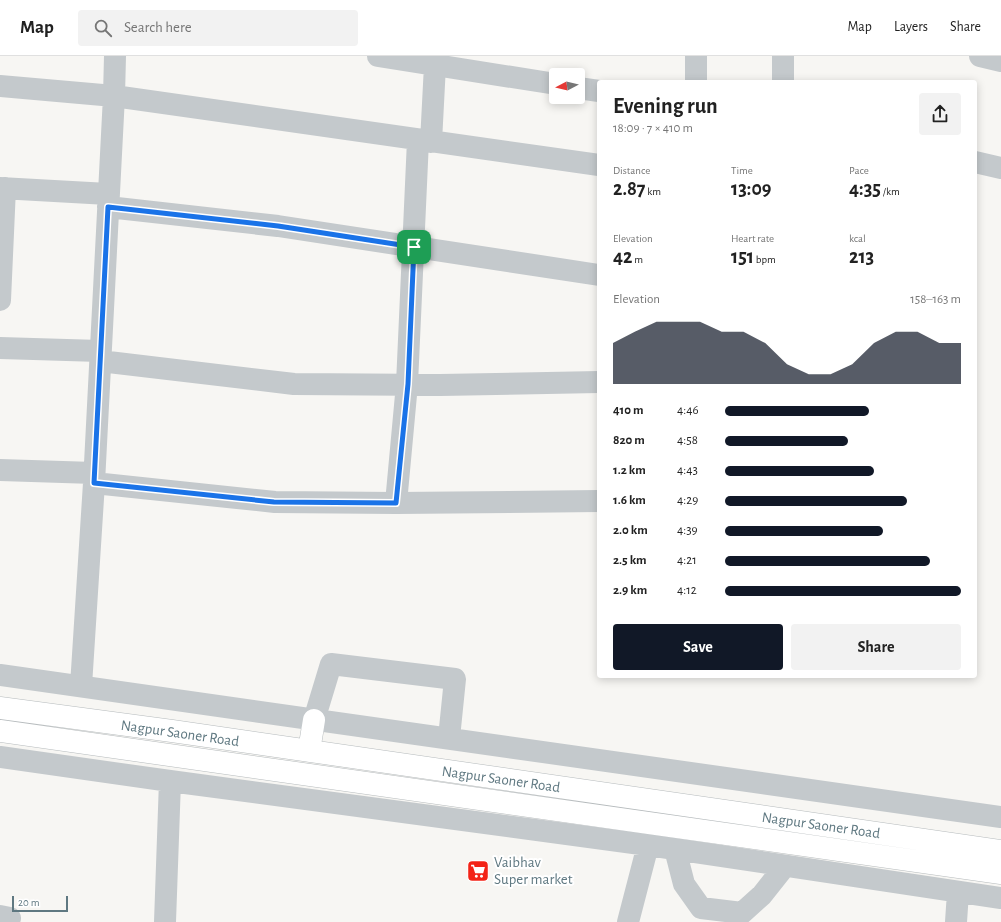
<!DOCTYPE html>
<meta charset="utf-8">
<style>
body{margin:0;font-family:"Alegreya Sans",sans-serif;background:#f2f2f2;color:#222;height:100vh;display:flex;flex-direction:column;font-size:15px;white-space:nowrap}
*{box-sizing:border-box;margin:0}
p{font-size:13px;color:#767676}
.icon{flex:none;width:22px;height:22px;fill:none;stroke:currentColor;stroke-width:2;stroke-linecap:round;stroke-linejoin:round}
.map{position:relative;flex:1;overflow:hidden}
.sheet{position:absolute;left:597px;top:24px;width:380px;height:598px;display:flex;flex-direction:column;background:#fff;border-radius:4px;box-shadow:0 2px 10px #0003}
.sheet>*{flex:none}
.needle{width:26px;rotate:263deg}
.fabs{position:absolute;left:549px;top:12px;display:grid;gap:8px}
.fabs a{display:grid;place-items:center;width:36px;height:36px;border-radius:4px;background:#fff;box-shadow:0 2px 10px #0003;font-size:20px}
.scale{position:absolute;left:12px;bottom:10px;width:56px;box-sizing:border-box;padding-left:4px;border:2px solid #5f7881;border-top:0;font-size:11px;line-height:14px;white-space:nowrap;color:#5f7881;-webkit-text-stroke:3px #fff;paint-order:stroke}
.pin{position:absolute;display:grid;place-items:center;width:34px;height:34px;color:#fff;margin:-17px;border-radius:8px;box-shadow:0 2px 6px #0006}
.round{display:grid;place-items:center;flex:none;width:42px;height:42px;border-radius:4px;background:#f2f2f2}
.headline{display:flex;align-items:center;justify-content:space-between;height:68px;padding:0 16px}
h1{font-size:22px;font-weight:600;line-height:30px}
.metrics{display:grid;grid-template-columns:repeat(3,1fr);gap:6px;height:68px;padding:4px 16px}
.metrics div{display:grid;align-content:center}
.metrics b{font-size:20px;font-weight:600}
.metrics small{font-size:11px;font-weight:400}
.metrics p{font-size:11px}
.chart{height:112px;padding:8px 16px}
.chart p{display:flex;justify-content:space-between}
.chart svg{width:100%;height:72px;margin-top:4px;fill:#111827;opacity:.7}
.action{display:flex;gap:8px;margin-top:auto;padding:8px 16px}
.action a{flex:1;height:46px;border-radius:4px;background:#111827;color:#fff;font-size:16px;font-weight:600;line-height:46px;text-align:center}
.action a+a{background:#f2f2f2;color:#222}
ul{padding:0 16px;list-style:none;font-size:13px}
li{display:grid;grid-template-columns:64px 48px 1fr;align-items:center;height:30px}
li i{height:10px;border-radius:5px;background:#111827}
header{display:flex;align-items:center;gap:24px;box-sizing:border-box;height:56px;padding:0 20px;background:#fff;border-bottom:1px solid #e0e0e0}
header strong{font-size:19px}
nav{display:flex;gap:22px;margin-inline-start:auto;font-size:14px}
.search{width:280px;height:36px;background:#f2f2f2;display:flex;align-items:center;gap:10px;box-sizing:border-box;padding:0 14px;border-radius:4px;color:#767676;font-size:15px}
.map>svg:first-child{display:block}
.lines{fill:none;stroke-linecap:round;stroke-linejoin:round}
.highway-casing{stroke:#b6bbbd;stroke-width:23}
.minor{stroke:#c4c9cc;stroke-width:22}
.highway{stroke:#fff;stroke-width:22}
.route-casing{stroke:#fff;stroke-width:8}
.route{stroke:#1a73e8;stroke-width:5}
.labels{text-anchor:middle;stroke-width:4;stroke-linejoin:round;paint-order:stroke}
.street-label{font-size:15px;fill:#5f7881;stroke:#fff}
.poi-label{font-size:15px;fill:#5f7881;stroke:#fff;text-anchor:start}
</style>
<header>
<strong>Map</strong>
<div class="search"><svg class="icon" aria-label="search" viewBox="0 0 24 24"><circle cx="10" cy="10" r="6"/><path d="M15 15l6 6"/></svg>Search here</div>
<nav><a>Map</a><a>Layers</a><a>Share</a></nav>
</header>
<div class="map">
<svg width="1001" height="866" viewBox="0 0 1001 866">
<rect width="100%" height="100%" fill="#f7f6f3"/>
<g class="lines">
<g class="highway-casing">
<path id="highway" d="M0 652 172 675 1001 795
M0 675 1001 817
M309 695 314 664"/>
</g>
<path class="minor" d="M115 0 114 40 599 109
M378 0 556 28
M696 0V26
M980 0 1001 5
M783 26V0
M0 30 114 40 94 427 81 630
M578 32 599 35
M431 86 435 9
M975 106 1001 112
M0 132 108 138
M108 151 278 170 599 219
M0 244 5 132
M0 292 100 295
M100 305 294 328 440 329 599 326
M0 414 94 417
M94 427 275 446 396 447 599 445
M396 447 407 328 418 84
M0 619 1001 761
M314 664 331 608 455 623 449 682
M0 701 170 725 648 789 1001 842
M675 793 684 828 701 852 742 857 762 839 785 810
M0 860 10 862
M165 866 170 725
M628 866 648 789
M956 866 958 836"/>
<use href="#highway" class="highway"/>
</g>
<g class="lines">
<g class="route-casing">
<path id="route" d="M108 151 278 170 414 191 408 328 396 447 274 446 94 427Z"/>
</g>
<use href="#route" class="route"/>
</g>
<defs>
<g id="supermarket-square" transform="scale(1.15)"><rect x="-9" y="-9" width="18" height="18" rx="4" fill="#f32317" stroke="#fff"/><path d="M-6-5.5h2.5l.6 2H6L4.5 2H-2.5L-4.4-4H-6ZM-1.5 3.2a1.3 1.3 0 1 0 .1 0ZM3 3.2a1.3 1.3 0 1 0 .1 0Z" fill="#fff"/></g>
</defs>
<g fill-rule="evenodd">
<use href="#supermarket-square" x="478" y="815"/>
</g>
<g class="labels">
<g class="street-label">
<text transform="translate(180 677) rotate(8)" y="5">Nagpur Saoner Road</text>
<text transform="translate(501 723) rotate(8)" y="5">Nagpur Saoner Road</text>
<text transform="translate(821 769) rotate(8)" y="5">Nagpur Saoner Road</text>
</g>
<g class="poi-label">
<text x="494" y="811">Vaibhav<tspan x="494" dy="17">Super market</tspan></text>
</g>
</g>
</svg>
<div class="fabs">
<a><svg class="needle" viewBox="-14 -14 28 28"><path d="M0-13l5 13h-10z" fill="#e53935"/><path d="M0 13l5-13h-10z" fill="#767676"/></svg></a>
</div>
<div class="scale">20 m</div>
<div class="pin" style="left:414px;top:191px;background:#1e9e55"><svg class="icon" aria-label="arrive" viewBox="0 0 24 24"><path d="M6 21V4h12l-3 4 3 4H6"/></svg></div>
<section class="sheet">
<div class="headline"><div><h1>Evening run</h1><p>18:09 · 7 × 410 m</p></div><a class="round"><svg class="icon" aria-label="share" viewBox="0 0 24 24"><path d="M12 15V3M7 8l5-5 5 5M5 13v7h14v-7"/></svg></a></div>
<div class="metrics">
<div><p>Distance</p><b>2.87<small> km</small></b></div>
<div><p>Time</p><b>13:09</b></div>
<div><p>Pace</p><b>4:35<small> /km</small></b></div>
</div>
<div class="metrics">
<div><p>Elevation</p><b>42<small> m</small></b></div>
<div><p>Heart rate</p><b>151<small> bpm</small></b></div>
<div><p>kcal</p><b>213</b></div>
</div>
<div class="chart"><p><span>Elevation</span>158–163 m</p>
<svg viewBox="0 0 160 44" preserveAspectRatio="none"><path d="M0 44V19L10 12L20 6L30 6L40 6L50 12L60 12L70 19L80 32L90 38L100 38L110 32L120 19L130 12L140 12L150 19L160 19V44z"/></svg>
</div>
<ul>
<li><b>410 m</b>4:46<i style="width:61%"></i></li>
<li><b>820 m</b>4:58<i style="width:52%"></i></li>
<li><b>1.2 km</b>4:43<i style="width:63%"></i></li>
<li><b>1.6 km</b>4:29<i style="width:77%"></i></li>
<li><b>2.0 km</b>4:39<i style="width:67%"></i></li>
<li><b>2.5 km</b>4:21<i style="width:87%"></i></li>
<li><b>2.9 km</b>4:12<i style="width:100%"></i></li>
</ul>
<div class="action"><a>Save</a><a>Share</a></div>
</section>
</div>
